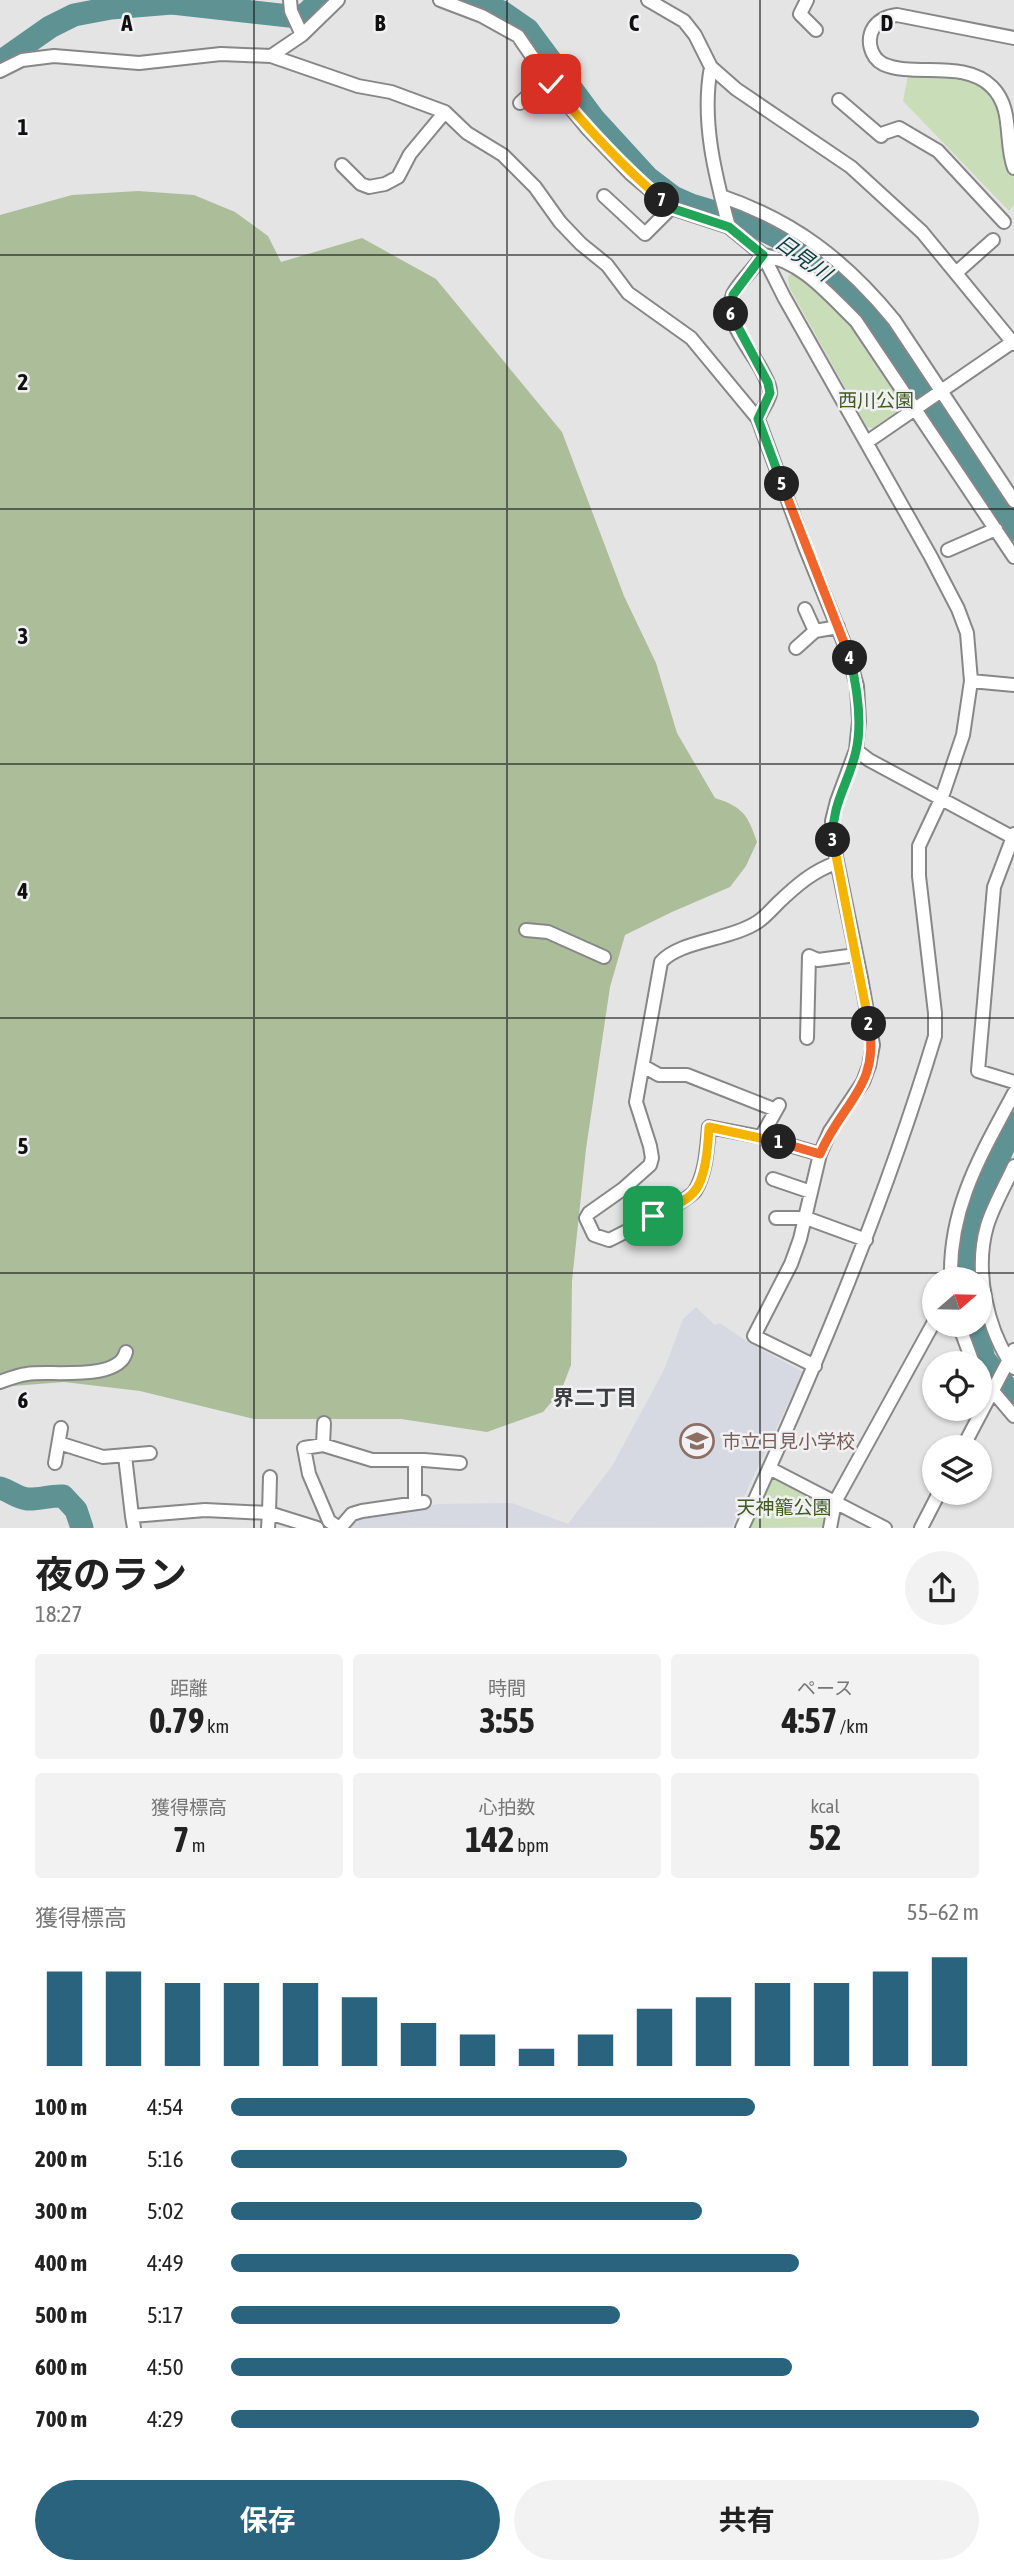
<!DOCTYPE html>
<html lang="ja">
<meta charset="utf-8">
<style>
body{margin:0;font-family:"Asap Condensed","Noto Sans JP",sans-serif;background:#f2f2f2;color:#222;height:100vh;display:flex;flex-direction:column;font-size:26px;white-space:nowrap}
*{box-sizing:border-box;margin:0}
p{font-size:23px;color:#767676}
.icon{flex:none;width:38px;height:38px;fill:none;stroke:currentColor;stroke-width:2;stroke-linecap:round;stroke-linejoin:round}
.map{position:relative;height:1528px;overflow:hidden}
.drawer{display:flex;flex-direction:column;background:#fff;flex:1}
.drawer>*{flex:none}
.needle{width:46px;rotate:70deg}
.controls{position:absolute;left:922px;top:1267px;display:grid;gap:14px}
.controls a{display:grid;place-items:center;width:70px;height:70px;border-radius:50%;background:#fff;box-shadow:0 2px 5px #0004;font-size:35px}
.pin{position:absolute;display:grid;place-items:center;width:60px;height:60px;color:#fff;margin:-30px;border-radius:14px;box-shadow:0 4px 10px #0006}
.km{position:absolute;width:35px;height:35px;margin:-18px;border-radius:50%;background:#222;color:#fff;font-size:19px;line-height:35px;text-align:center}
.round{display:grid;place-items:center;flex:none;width:74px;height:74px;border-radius:37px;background:#f2f2f2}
.head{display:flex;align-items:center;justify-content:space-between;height:119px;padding:0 35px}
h1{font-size:38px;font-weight:700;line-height:52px}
.stats{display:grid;grid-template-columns:repeat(3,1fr);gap:10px;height:119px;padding:7px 35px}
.stats div{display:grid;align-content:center;border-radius:7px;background:#f2f2f2;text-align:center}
.stats b{font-size:35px;font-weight:700}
.stats small{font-size:19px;font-weight:400}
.stats p{font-size:19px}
.chart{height:196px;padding:14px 35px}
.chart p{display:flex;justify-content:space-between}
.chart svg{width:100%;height:126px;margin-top:7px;stroke:#2a637d;stroke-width:6}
.button{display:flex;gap:14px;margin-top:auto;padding:14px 35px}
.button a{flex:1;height:80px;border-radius:42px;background:#2a637d;color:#fff;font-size:28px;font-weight:700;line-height:80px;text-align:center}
.button a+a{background:#f2f2f2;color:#222}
ul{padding:0 35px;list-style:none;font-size:23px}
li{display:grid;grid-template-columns:112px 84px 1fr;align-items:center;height:52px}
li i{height:18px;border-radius:9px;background:#2a637d}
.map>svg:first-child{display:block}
.built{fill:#d6d9e1}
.green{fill:#caddb9}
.forest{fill:#abbe99}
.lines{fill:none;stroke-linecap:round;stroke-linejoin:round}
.river{stroke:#5e9293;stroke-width:23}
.minor-casing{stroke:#878788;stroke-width:16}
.minor{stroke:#fff;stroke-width:12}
.split-1-casing{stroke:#fff;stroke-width:14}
.split-2-casing{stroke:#fff;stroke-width:14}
.split-3-casing{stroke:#fff;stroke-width:14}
.split-4-casing{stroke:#fff;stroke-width:14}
.split-5-casing{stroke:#fff;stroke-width:14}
.split-6-casing{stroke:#fff;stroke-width:14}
.split-7-casing{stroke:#fff;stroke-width:14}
.split-8-casing{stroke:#fff;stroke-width:14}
.split-1{stroke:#f5b400;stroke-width:9}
.split-2{stroke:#f0652b;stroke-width:9}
.split-3{stroke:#f5b400;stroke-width:9}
.split-4{stroke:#22a559;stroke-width:9}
.split-5{stroke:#f0652b;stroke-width:9}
.split-6{stroke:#22a559;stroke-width:9}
.split-7{stroke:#22a559;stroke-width:9}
.split-8{stroke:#f5b400;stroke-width:9}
.grid{fill:none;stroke:#101010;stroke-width:2;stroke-opacity:0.55}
.labels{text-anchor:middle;stroke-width:5;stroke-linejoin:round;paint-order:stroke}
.park-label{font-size:19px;fill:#415a24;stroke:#f1f1f3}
.education-label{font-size:19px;fill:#785e54;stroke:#f1f1f3;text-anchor:start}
.water-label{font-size:21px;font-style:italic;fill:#0d3f40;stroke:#f1f1f3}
.neighbourhood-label{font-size:21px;font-weight:bold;fill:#3d3e3f;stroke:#f1f1f3}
.grid-label{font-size:23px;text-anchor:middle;font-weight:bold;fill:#101010;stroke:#f1f1f3;stroke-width:5;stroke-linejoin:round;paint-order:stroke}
</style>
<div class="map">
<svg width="1014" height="1528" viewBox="0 0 1014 1528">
<rect width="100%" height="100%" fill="#e4e4e5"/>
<path class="built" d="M696 1307 715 1325 720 1323 746 1341 803 1372 747 1490 732 1527 348 1528 351 1523 363 1517 439 1504 512 1503 568 1524 612 1466 664 1370 683 1319Z"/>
<path class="green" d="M908 75C946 79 999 74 1004 125 1004 133 1001 140 1003 147 1004 159 1011 168 1014 178 1014 186 1014 197 1014 205L1009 211 903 101Z
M794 273 853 327 904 404 901 409 873 428 867 427 789 287 788 276Z
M771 1476 827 1508 823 1527 750 1528Z"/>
<path class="forest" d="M138 191 194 195 235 212 268 236 281 262 362 238 436 279 562 432 624 596 656 663 677 733 715 798C743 807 748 815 757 842L746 866 730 887 672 912 625 935 610 987 586 1149 572 1281 571 1365 561 1391 543 1412 487 1432 401 1419H254L140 1391 64 1382 0 1387V215L72 195Z"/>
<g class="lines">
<path class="river" d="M472 0 502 12 528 30 594 119 648 178 673 197 691 205 745 221 777 237 815 263 854 299 880 329 985 483 1014 530
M0 62 50 27 74 15 111 8 172 3 298 17 307 13 320 0
M964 1279C957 1240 998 1161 1014 1123
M975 1325 984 1359 1014 1397
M0 1488C10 1491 17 1498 27 1499 39 1500 51 1495 63 1496L76 1510 82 1528"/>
<g class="minor-casing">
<path id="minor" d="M290 0 291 11 302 35
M440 0 482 16 518 36 551 84 587 128 631 174 671 208 729 227 763 255 784 297 931 557 958 609 967 633 971 681 963 735 942 797 919 846V876L935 1013V1036C884 1205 816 1367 742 1528
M648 0 684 21 695 35 711 67 736 89 851 167 922 232 1014 344
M807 0 800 14 816 30
M1014 38 897 15C887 16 880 19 874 27 866 39 870 57 883 64 914 78 964 59 992 87 1014 109 1004 141 1014 168
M271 56 302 35 338 0
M711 67C701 120 715 175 729 227
M0 71 22 60 54 56 139 63 221 54 271 56 358 86 391 92 445 112 467 133 503 155 535 187 560 222 581 244 607 265 628 293 691 338 758 419 805 547 848 653 857 686 859 721 856 750 837 801 832 821 833 842 861 978 873 1045 869 1066 863 1082 830 1131 820 1154 800 1239 791 1264 754 1336 815 1366
M839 100 881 136 884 133 899 128 938 151 1004 222
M520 103 547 78
M342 165 361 184 369 187 385 184 398 177 410 154 445 112
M604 196 645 234 671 208
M721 196C794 221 845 260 894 320L1014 501
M763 255C802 261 829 295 856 321L1014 557
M957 272 993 240
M758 419C761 411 768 402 770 394 771 387 766 379 763 373 752 350 722 321 733 294 739 282 755 268 763 255
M867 442 1014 341
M948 550 996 529
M805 609 815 631
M796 648 815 631 838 627
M971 681 1014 685
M856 750 869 760 1014 838
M1014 834 994 887 978 1071 1014 1082
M526 930 548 932 604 957
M807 1038 809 956 818 960 856 955
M643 1066 659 1075H687L776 1110
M761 1137 779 1105
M820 1154 761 1137 709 1127C707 1148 706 1173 695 1191 687 1202 623 1233 609 1240L594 1235 586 1218 589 1213 623 1189 650 1165 652 1158 650 1146 636 1102 661 962C680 940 732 940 759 921 766 916 773 908 779 902 797 885 813 871 836 863
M1014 1166C1005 1186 993 1206 987 1226 974 1271 987 1331 1014 1368
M773 1179 811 1192
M776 1218H806L866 1240
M951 1279C949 1207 981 1155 1014 1093
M959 1325 973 1363
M980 1376 1014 1416
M0 1382C8 1379 18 1375 27 1374 48 1370 119 1382 126 1352
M59 1443 103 1457 150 1453
M323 1445 324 1423
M963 1447 1014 1350
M125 1456 132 1516
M55 1463 61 1428
M769 1468 885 1528
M270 1477 269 1513 317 1528
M415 1503V1460
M134 1528 132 1516 205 1510 269 1513 268 1528
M339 1528 329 1521 309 1474 304 1448 323 1445 372 1460H424L460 1463
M340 1528 352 1514 362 1511 424 1502
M830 1528 835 1502 934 1322
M921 1528 939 1493"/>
</g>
<use href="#minor" class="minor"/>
</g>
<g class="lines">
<g class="split-1-casing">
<path id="split-1" d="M653 1216C665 1210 684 1203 693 1193 706 1180 708 1145 709 1127L779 1142"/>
</g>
<g class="split-2-casing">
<path id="split-2" d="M779 1142 820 1154C842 1102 880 1087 869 1024"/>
</g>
<g class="split-3-casing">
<path id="split-3" d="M833 840 869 1024"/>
</g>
<g class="split-4-casing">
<path id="split-4" d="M833 840C831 804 849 783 856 751 863 721 857 687 850 658"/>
</g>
<g class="split-5-casing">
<path id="split-5" d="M782 484 850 658"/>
</g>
<g class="split-6-casing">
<path id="split-6" d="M731 314 768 383 770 393 758 419 782 484"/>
</g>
<g class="split-7-casing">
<path id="split-7" d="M662 200 671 208 729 227 763 255 733 295 731 314"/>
</g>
<g class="split-8-casing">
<path id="split-8" d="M551 84C585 126 621 165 662 200"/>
</g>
<use href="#split-1" class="split-1"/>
<use href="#split-2" class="split-2"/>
<use href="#split-3" class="split-3"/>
<use href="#split-4" class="split-4"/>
<use href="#split-5" class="split-5"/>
<use href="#split-6" class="split-6"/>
<use href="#split-7" class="split-7"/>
<use href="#split-8" class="split-8"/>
</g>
<path class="grid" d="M254 0V1528M507 0V1528M760 0V1528M0 255H1014M0 509H1014M0 764H1014M0 1018H1014M0 1273H1014"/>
<defs>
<g id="school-ring" transform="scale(1.75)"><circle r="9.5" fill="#f1f1f3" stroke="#8d6e63" stroke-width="1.5"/><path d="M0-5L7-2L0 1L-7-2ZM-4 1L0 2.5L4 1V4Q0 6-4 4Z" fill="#8d6e63"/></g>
</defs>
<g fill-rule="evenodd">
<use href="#school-ring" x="697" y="1441"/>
</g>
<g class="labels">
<g class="park-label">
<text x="876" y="407">西川公園</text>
<text x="784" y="1514">天神籠公園</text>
</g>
<g class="education-label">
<text x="722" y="1448">市立日見小学校</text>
</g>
<g class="water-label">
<text transform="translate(803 258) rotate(36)" y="7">日見川</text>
</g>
<g class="neighbourhood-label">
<text x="595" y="1405">界二丁目</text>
</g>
</g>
<g class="grid-label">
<text x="127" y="31">A</text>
<text x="380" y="31">B</text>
<text x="634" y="31">C</text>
<text x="887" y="31">D</text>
<text x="23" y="135">1</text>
<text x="23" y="390">2</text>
<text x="23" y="644">3</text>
<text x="23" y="899">4</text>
<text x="23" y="1154">5</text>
<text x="23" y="1408">6</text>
</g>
</svg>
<div class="controls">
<a><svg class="needle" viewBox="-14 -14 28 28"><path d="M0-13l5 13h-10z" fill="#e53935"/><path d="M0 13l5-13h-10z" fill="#767676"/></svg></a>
<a><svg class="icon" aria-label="locate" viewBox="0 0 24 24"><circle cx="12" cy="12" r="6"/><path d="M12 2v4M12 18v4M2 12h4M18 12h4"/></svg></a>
<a><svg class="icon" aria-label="layers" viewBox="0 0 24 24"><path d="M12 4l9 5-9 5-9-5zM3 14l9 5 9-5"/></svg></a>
</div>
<div class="pin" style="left:653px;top:1216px;background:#1e9e55"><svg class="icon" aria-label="arrive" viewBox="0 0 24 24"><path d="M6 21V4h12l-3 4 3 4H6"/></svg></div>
<div class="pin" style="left:551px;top:84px;background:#d93025"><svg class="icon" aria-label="check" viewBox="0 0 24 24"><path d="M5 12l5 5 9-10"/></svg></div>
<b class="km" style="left:779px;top:1142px">1</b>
<b class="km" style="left:869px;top:1024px">2</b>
<b class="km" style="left:833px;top:840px">3</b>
<b class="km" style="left:850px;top:658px">4</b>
<b class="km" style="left:782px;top:484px">5</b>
<b class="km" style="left:731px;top:314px">6</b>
<b class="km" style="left:662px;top:200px">7</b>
</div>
<section class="drawer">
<div class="head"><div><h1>夜のラン</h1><p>18:27</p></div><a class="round"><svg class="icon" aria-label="share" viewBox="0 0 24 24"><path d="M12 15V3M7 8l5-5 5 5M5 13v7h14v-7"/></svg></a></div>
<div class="stats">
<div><p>距離</p><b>0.79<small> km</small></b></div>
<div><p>時間</p><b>3:55</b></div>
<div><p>ペース</p><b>4:57<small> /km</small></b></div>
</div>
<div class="stats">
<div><p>獲得標高</p><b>7<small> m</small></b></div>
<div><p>心拍数</p><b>142<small> bpm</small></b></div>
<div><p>kcal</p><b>52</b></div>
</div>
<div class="chart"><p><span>獲得標高</span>55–62 m</p>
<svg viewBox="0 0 160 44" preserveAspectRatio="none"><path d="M5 44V11M15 44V11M25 44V15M35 44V15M45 44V15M55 44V20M65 44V29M75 44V33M85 44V38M95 44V33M105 44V24M115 44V20M125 44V15M135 44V15M145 44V11M155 44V6"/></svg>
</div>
<ul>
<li><b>100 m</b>4:54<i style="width:70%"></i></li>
<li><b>200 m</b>5:16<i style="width:53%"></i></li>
<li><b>300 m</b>5:02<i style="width:63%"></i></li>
<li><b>400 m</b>4:49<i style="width:76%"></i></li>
<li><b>500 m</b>5:17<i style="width:52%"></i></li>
<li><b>600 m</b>4:50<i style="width:75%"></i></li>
<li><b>700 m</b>4:29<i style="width:100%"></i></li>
</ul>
<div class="button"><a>保存</a><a>共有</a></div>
</section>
